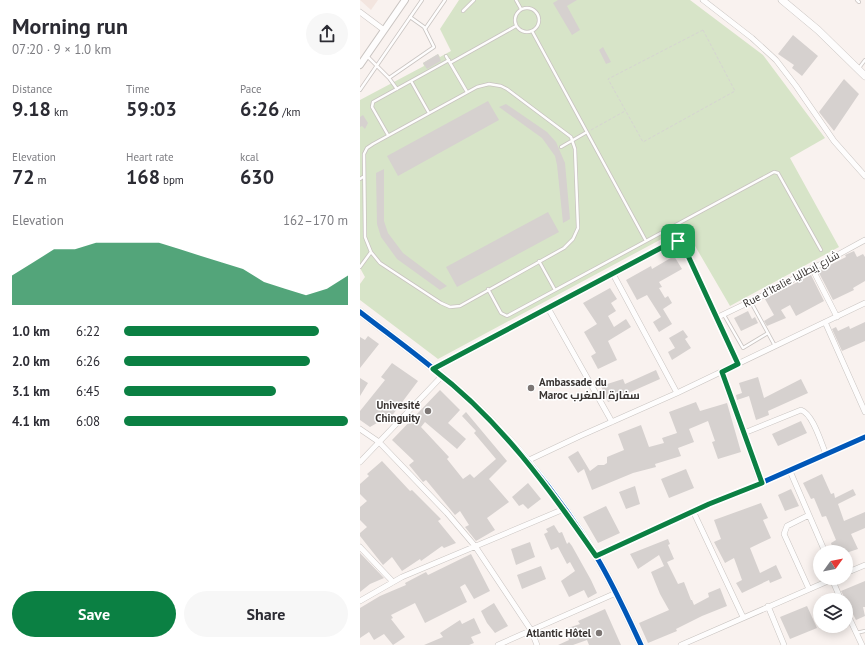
<!DOCTYPE html>
<meta charset="utf-8">
<style>
body{margin:0;font-family:"PT Sans",Cairo,sans-serif;background:#f7f7f7;color:#2b2b33;height:100vh;display:flex;flex-direction:column;font-size:15px;white-space:nowrap}
*{box-sizing:border-box;margin:0}
p{font-size:13px;color:#7c7c81}
.icon{flex:none;width:22px;height:22px;fill:none;stroke:currentColor;stroke-width:2;stroke-linecap:round;stroke-linejoin:round}
.map{position:relative;flex:1;overflow:hidden}
.drawer{display:flex;flex-direction:column;background:#fff;width:360px}
.drawer>*{flex:none}
.needle{width:26px;rotate:57deg}
.fabs{position:absolute;left:453px;top:545px;display:grid;gap:8px}
.fabs a{display:grid;place-items:center;width:40px;height:40px;border-radius:50%;background:#fff;box-shadow:0 2px 10px #0003;font-size:20px}
.pin{position:absolute;display:grid;place-items:center;width:34px;height:34px;color:#fff;margin:-17px;border-radius:8px;box-shadow:0 2px 6px #0006}
.round{display:grid;place-items:center;flex:none;width:42px;height:42px;border-radius:21px;background:#f7f7f7}
.head{display:flex;align-items:center;justify-content:space-between;height:68px;padding:0 12px}
h1{font-size:22px;font-weight:700;line-height:30px}
.figures{display:grid;grid-template-columns:repeat(3,1fr);gap:6px;height:68px;padding:4px 12px}
.figures div{display:grid;align-content:center}
.figures b{font-size:20px;font-weight:700}
.figures small{font-size:11px;font-weight:400}
.figures p{font-size:11px}
.chart{height:112px;padding:8px 12px}
.chart p{display:flex;justify-content:space-between}
.chart svg{width:100%;height:72px;margin-top:4px;fill:#0b8043;opacity:.7}
.action{display:flex;gap:8px;margin-top:auto;padding:8px 12px}
.action a{flex:1;height:46px;border-radius:24px;background:#0b8043;color:#fff;font-size:16px;font-weight:700;line-height:46px;text-align:center}
.action a+a{background:#f7f7f7;color:#2b2b33}
ul{padding:0 12px;list-style:none;font-size:13px}
li{display:grid;grid-template-columns:64px 48px 1fr;align-items:center;height:30px}
li i{height:10px;border-radius:5px;background:#0b8043}
main{display:flex;flex:1;min-height:0}
.map>svg:first-child{display:block}
.built{fill:#f3e5df}
.green{fill:#d7e4c8}
.building{fill:#d6d1cf}
.lines{fill:none;stroke-linecap:round;stroke-linejoin:round}
.service-casing{stroke:#c9c4c1;stroke-width:4}
.minor-casing{stroke:#c9c4c1;stroke-width:6}
.tertiary-casing{stroke:#c9c4c1;stroke-width:8}
.secondary-casing{stroke:#c9c4c1;stroke-width:8}
.path{stroke:#d6d4d2;stroke-width:1;stroke-dasharray:3 2;stroke-linecap:butt}
.service{stroke:#fefdfd;stroke-width:2.5}
.minor{stroke:#fefdfd;stroke-width:5}
.tertiary{stroke:#fefdfd;stroke-width:6}
.secondary{stroke:#fefdfd;stroke-width:7}
.cycleway-casing{stroke:#fff;stroke-width:8}
.cycleway{stroke:#0057b8;stroke-width:5}
.route-casing{stroke:#fff;stroke-width:8}
.route{stroke:#0b8043;stroke-width:5}
.poi-dot{fill:#7c7674;stroke:#fff;stroke-width:1.5}
.labels{text-anchor:middle;stroke-width:3;stroke-linejoin:round;paint-order:stroke}
.street-label{font-size:11px;fill:#383331;stroke:#fff}
.poi-label{font-size:11px;font-weight:bold;fill:#383331;stroke:#fff;text-anchor:end}
</style>
<main>
<section class="drawer">
<div class="head"><div><h1>Morning run</h1><p>07:20 · 9 × 1.0 km</p></div><a class="round"><svg class="icon" aria-label="share" viewBox="0 0 24 24"><path d="M12 15V3M7 8l5-5 5 5M5 13v7h14v-7"/></svg></a></div>
<div class="figures">
<div><p>Distance</p><b>9.18<small> km</small></b></div>
<div><p>Time</p><b>59:03</b></div>
<div><p>Pace</p><b>6:26<small> /km</small></b></div>
</div>
<div class="figures">
<div><p>Elevation</p><b>72<small> m</small></b></div>
<div><p>Heart rate</p><b>168<small> bpm</small></b></div>
<div><p>kcal</p><b>630</b></div>
</div>
<div class="chart"><p><span>Elevation</span>162–170 m</p>
<svg viewBox="0 0 160 44" preserveAspectRatio="none"><path d="M0 44V26L10 18L20 10L30 10L40 6L50 6L60 6L70 6L80 10L90 14L100 18L110 22L120 30L130 34L140 38L150 34L160 26V44z"/></svg>
</div>
<ul>
<li><b>1.0 km</b>6:22<i style="width:87%"></i></li>
<li><b>2.0 km</b>6:26<i style="width:83%"></i></li>
<li><b>3.1 km</b>6:45<i style="width:68%"></i></li>
<li><b>4.1 km</b>6:08<i style="width:100%"></i></li>
</ul>
<div class="action"><a>Save</a><a>Share</a></div>
</section>
<div class="map">
<svg width="505" height="645" viewBox="0 0 505 645">
<rect width="100%" height="100%" fill="#f9f2ef"/>
<path class="built" d="M0 0H18L11 10Z"/>
<path class="green" d="M99 0H330L403 55 465 138 430 158 479 247 370 306 324 227 78 359 0 300V284L5 277 0 268V100L64 66 63 63 78 54 80 57 91 51 80 29Z"/>
<path class="building" d="M198 0H217L207 6 220 30 212 35 193 3Z
M433 35 458 56 442 76 432 68 434 65 418 54Z
M243 47 251 62 246 64 239 50Z
M78 54 81 61 67 69 63 63Z
M484 79 499 94 474 131 459 112Z
M128 101 139 120 38 176 27 156Z
M146 104 187 132 196 142 205 163 210 219 203 223 197 165 195 156 182 138 139 107Z
M3 115 8 123 5 129 2 126 0 127V117Z
M24 169V221L28 233 43 253 87 286 80 290 37 259 21 237 17 224 16 173Z
M188 212 199 232 97 287 86 267Z
M494 251 497 257 503 254 505 257V281L493 288 494 290 473 300 458 271 486 257 485 255Z
M314 256 322 269 299 282 302 287 299 288 305 298 308 296 312 303 303 309 312 324 299 332 293 322 301 317 287 295 277 300 266 280 291 266 292 269Z
M451 275 464 301 436 316 430 305 421 310 426 318 407 326 404 321 414 315 405 299Z
M250 288 257 299 251 303 256 311 248 316 254 327 266 319 271 327 248 341 257 360 238 369 231 356 236 353 224 332 237 324 223 303Z
M388 311 392 319 395 317 398 323 381 331 374 318Z
M505 322V341L482 351 472 329 476 327 478 331 489 326 490 329Z
M323 330 328 337 325 339 331 348 312 360 308 352 315 348 309 338Z
M8 336 19 344 0 368V337L5 340Z
M32 363 58 381 31 417 29 416 10 427 0 420V411L25 380 21 377Z
M296 370 300 379 248 402 241 386 263 379 265 384Z
M398 377 404 398 441 379 448 393 408 411 409 415 396 420 389 396 377 400 376 395 382 393 379 383Z
M0 378 8 383 0 396Z
M80 390 100 410 88 423 106 439 97 449 65 422 61 427 89 457 87 459 103 479 110 474 114 478 136 459 114 433 116 431 102 416 106 412 147 461 129 479 149 502 127 518 135 530 116 541 105 527 109 525 100 511 95 515 66 480 63 482 49 465 54 461 32 440Z
M336 402 340 411 367 403 381 452 358 459 352 442 355 441 348 421 329 429 334 442 318 448 321 456 295 464 296 467 273 473 232 490 224 469 218 473 208 457 218 451 230 471 238 465H244L247 463V457L264 450 258 434 281 425 289 447 304 443 302 438 317 433 309 412Z
M441 421 447 433 418 446 412 434Z
M22 461 50 491 52 490 81 519 78 521 96 543 84 548 82 546 61 561 60 559 42 571 32 557 23 565 0 536V533L7 527 0 520V507L7 501 0 494V484L9 476 7 474Z
M326 469 334 488 309 498 301 479Z
M462 474 471 494 474 493 475 498 493 489 496 495 478 504 484 521 505 512V528L491 534 498 549 486 553 474 552 471 543 476 540 466 516 462 517 454 498 451 499 443 483Z
M168 483 181 499 168 509 163 504 159 506 152 497Z
M275 486 280 504 266 509 259 492Z
M431 489 439 506 425 511 418 495Z
M401 503 408 518 403 520 411 538 390 548 400 573 416 565 422 578 410 583 409 580 382 593 376 583 382 580 374 558 365 563 354 542 361 539 354 520Z
M246 506 260 533 238 543 223 517Z
M194 525 199 533 202 532 207 544 209 542 212 546 231 580 237 593 228 598 224 590 209 597 201 581 215 571 210 562 207 564 198 547 191 550 184 534 188 532 186 529Z
M308 539 310 544 308 545 314 559 307 562 318 584 324 582 331 600H332L334 605 349 597 348 593 360 588 367 606 342 616 316 629 317 631 288 643 279 623 309 610 300 594 291 572 304 566 299 555 278 569 270 554Z
M170 542 175 557 156 565 151 549Z
M0 553 24 578 10 584 0 592Z
M111 554 130 591 114 599 105 584 100 587 107 602 65 623 55 603 31 615 33 618 31 619 45 637 33 645 24 634 14 640 9 632 0 638V608L20 596 46 585 45 583 66 572 68 575Z
M181 566 186 579 162 589 157 575Z
M505 581V607H503L505 616 496 620 481 591Z
M134 603 148 626 135 633 127 623 121 611Z
M447 606 457 628 430 639 420 617Z
M245 609 261 645H229L227 640 213 645H198L209 640 205 629 220 624 218 621Z
M114 618 121 633 111 637 114 643 109 645H64L83 637 80 633 100 620 102 624Z"/>
<g class="lines">
<g class="service-casing">
<path id="service" d="M156 0 161 9
M497 0 499 2
M155 20a12 12 0 1 1 24 0a12 12 0 1 1-24 0Z
M103 11 114 0
M65 29 85 0
M172 31 286 241
M7 56 29 78 37 89
M86 56 107 92
M90 63 156 26
M499 68 505 60
M29 78 74 47 64 27 50 17
M51 81 69 113
M129 84 141 86 147 89 211 137 215 149 218 228 213 239 204 248 100 306 90 307 81 303 20 263 11 252 5 237 4 154 7 148 13 144 117 87Z
M0 90 62 0
M28 135 12 107 13 102 89 60
M201 147 227 132
M0 179 3 177
M179 261 195 290
M0 267 11 252
M128 289 141 313 147 316 414 172 418 173 461 250
M391 302 415 346
M364 315 383 348 408 333
M496 633 505 631"/>
</g>
<g class="minor-casing">
<path id="minor" d="M343 0 392 38 416 60 436 86 474 141 505 176
M0 12 24 30
M452 268 477 317
M253 274 317 393
M188 308 252 422
M356 318 406 294 505 240
M465 322 505 412
M73 369 313 241H318L324 247 378 364
M362 372 401 483
M0 429 19 442 87 513 115 546 171 630 177 645
M384 433 441 410C453 414 461 443 466 454
M167 461 220 436 317 393 505 303
M0 462 82 376
M430 471 465 552
M333 511 383 617
M449 515 427 526 424 534 449 589
M0 547 33 582
M236 556 349 504 401 483 505 437
M486 573 505 565
M472 579 481 600
M0 601 42 577 204 509
M408 606 424 645
M486 611 502 645
M138 645 256 593
M321 645 475 578"/>
</g>
<g class="tertiary-casing">
<path id="tertiary" d="M0 65 45 0
M0 312C27 333 55 353 81 375 139 422 198 492 236 556 253 584 267 615 281 645"/>
</g>
<g class="secondary-casing">
<path id="secondary" d="M422 0 458 30 505 76"/>
</g>
<path class="path" d="M343 30 375 91 283 142 248 79Z
M231 130 265 111"/>
<use href="#service" class="service"/>
<use href="#minor" class="minor"/>
<use href="#tertiary" class="tertiary"/>
<use href="#secondary" class="secondary"/>
<g class="cycleway-casing">
<path id="cycleway" d="M0 312C27 333 55 353 81 375 139 422 198 492 236 556 253 584 267 615 281 645
M73 369 313 241H318L324 247 378 364
M236 556 349 504 401 483 505 437"/>
</g>
<use href="#cycleway" class="cycleway"/>
</g>
<g class="lines">
<g class="route-casing">
<path id="route" d="M314 241 321 243 324 247 378 364 362 372 402 483 349 504 236 556C189 488 139 419 73 369Z"/>
</g>
<use href="#route" class="route"/>
</g>
<g class="poi-dot">
<circle cx="171" cy="388" r="4"/>
<circle cx="68" cy="411" r="4"/>
<circle cx="239" cy="633" r="4"/>
</g>
<g class="labels">
<g class="street-label">
<text transform="translate(431 279) rotate(-28)" y="4">Rue d'Italie شارع إيطاليا</text>
</g>
<g class="poi-label">
<text x="179" y="386" text-anchor="start">Ambassade du<tspan x="179" dy="13">Maroc سفارة المغرب</tspan></text>
<text x="60" y="409">Univesité<tspan x="60" dy="13">Chinguity</tspan></text>
<text x="231" y="637">Atlantic Hôtel</text>
</g>
</g>
</svg>
<div class="fabs">
<a><svg class="needle" viewBox="-14 -14 28 28"><path d="M0-13l5 13h-10z" fill="#e53935"/><path d="M0 13l5-13h-10z" fill="#7c7c81"/></svg></a>
<a><svg class="icon" aria-label="layers" viewBox="0 0 24 24"><path d="M12 4l9 5-9 5-9-5zM3 14l9 5 9-5"/></svg></a>
</div>
<div class="pin" style="left:318px;top:241px;background:#1e9e55"><svg class="icon" aria-label="arrive" viewBox="0 0 24 24"><path d="M6 21V4h12l-3 4 3 4H6"/></svg></div>
</div>
</main>
